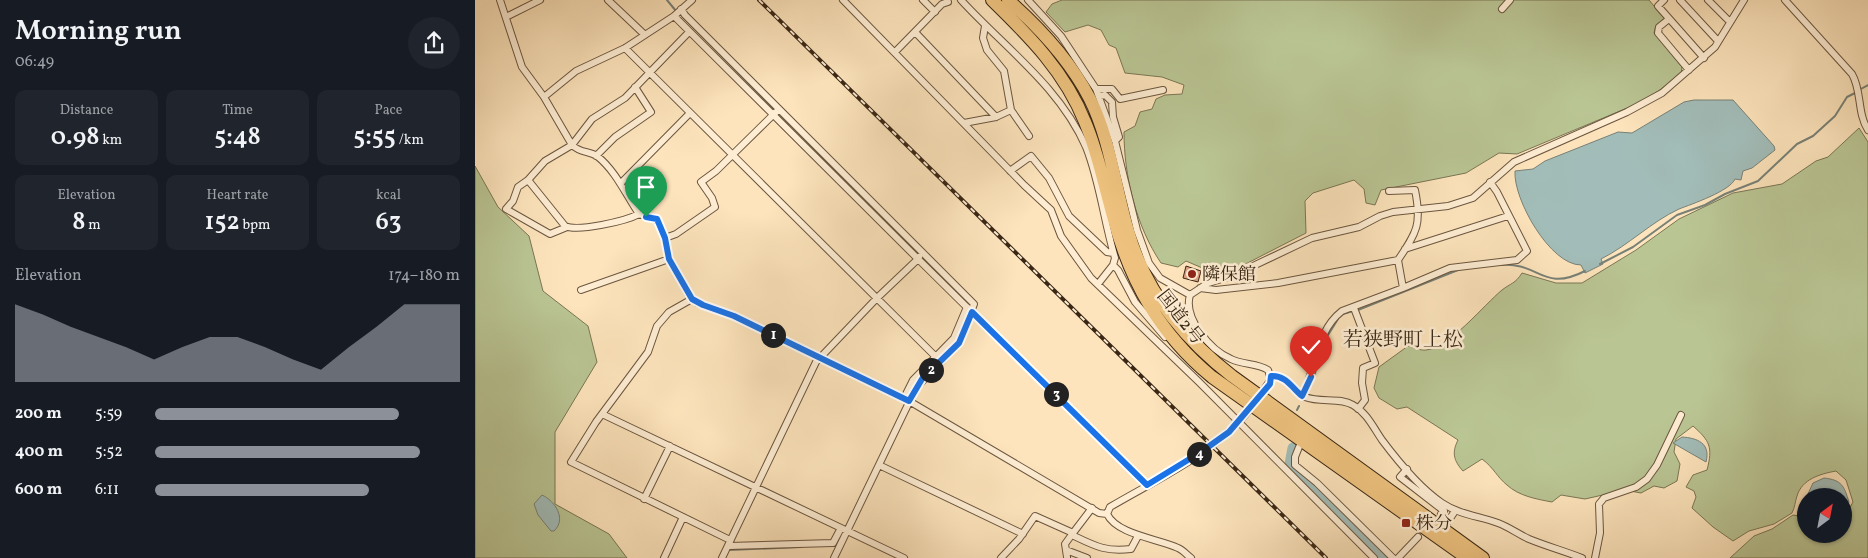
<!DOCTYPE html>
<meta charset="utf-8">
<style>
body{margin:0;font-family:Vollkorn,"Noto Serif JP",serif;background:#20242c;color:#f1f3f6;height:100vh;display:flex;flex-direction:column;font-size:19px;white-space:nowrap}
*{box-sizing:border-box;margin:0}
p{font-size:16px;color:#9ea1a6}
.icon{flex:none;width:28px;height:28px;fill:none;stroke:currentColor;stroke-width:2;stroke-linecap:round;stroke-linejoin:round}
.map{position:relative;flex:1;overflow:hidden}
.panel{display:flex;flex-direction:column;background:#171b24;width:475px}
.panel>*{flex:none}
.needle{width:32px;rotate:32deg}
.buttons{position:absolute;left:1322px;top:488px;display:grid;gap:10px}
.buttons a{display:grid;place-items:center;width:55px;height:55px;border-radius:50%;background:#171b24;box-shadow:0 1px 4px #0004;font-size:25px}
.pin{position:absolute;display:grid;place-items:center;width:42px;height:42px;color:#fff;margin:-51px -21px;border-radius:50% 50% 50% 0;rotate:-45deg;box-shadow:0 0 5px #0007}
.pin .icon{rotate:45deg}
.km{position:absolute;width:25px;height:25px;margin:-12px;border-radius:50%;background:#222;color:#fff;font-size:14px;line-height:25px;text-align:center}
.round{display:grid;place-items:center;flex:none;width:52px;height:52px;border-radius:26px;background:#20242c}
.head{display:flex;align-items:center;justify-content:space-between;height:85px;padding:0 15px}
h1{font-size:28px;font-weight:600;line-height:38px}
.stats{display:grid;grid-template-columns:repeat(3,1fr);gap:8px;height:85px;padding:5px 15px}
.stats div{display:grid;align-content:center;border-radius:10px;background:#20242c;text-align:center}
.stats b{font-size:25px;font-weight:600}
.stats small{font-size:14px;font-weight:400}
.stats p{font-size:14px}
.chart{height:140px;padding:10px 15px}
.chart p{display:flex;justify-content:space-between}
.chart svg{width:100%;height:90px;margin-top:5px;fill:#8c9099;opacity:.7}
ul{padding:0 15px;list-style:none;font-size:16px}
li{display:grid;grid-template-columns:80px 60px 1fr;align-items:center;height:38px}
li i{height:12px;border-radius:6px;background:#8c9099}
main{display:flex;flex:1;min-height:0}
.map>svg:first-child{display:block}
.green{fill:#bac594;stroke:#7a7654}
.water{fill:#a2bdb9;stroke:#788177}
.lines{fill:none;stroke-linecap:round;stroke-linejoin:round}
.stream{stroke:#788177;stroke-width:2}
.river{stroke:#a2bdb9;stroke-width:11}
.building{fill:#dc9e82;stroke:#3a2715}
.street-casing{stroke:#6b563f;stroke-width:8}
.highway-casing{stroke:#3a2715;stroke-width:14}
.street{stroke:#feedd3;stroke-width:6}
.highway{stroke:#eec27e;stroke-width:12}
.rail-casing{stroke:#3a2715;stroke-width:4}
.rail{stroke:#feedd3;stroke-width:2;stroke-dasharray:5.5;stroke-linecap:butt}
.route-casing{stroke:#fff;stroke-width:10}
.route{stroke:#1a73e8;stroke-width:6}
.poi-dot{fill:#8f2418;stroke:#feedd3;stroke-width:2}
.labels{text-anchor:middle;stroke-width:5;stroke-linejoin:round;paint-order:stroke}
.poi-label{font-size:18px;fill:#3a2715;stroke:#feedd3;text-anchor:start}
.street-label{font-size:18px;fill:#3a2715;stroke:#feedd3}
.quarter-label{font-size:20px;fill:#3a2715;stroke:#feedd3}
</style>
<main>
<section class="panel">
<div class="head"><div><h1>Morning run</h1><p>06:49</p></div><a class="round"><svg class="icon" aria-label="share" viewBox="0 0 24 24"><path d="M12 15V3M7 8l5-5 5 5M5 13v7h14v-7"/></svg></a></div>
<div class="stats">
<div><p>Distance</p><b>0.98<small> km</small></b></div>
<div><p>Time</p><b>5:48</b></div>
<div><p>Pace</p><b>5:55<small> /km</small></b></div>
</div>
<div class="stats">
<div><p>Elevation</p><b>8<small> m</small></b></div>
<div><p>Heart rate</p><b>152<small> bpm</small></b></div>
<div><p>kcal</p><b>63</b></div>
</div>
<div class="chart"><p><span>Elevation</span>174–180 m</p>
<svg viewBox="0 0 160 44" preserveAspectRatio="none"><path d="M0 44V6L10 11L20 17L30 22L40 27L50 33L60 27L70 22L80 22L90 27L100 33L110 38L120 27L130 17L140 6L150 6L160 6V44z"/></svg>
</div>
<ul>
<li><b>200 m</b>5:59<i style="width:80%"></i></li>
<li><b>400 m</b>5:52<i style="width:87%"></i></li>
<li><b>600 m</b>6:11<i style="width:70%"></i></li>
</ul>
</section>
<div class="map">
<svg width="1393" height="558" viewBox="0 0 1393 558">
<rect width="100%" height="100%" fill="#fde4bc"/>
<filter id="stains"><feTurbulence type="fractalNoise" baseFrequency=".004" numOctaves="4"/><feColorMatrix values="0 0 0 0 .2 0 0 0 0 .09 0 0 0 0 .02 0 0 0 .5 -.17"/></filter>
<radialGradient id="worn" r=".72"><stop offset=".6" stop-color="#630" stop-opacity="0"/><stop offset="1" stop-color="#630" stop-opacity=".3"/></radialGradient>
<path class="green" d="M587 0H1174L1189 18 1181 26 1179 33 1207 67 1206 75 1169 101 1042 154 1024 153 991 173 906 190 900 205 891 203 889 189 879 180 838 193 830 201 831 233 755 272 732 270 711 261 703 267 686 263C661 226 649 176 649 132L660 126 665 112 677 109 681 99 690 95 707 94 709 85 687 77 650 73 641 48 634 45 626 30 613 25 590 32 571 12 577 4Z
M1384 128 1393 142V558H1255L1279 536 1297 529 1318 515 1331 517V534H1369V518L1378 502 1371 480 1361 471C1345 474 1327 479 1322 496 1320 502 1320 507 1317 513L1299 524 1274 531 1258 541 1238 527 1217 508 1221 497 1219 491 1211 487 1218 475 1232 470C1238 447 1235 441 1218 426L1201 439 1199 452 1205 464 1202 481 1189 488 1179 486 1166 493 1150 490 1110 499 1086 495 1077 502C1061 499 1044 496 1032 485 1022 477 1019 468 1007 459L988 471C978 460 977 452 983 440L932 407 922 409 904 398 899 388 904 367 933 346C938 347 946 351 951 350 974 348 1009 305 1027 290 1036 283 1040 284 1047 273L1081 283H1107L1161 250 1204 219 1258 193 1307 184 1341 161 1353 157Z
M0 166 23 207 54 236 68 291 113 326 122 362 80 432V504L134 534 152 558H0Z"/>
<path class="water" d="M1219 100H1258L1299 146 1300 150 1277 168 1268 171 1266 180 1260 179C1255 191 1217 204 1204 209 1176 222 1154 245 1126 259L1128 264 1110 273 1106 265C1075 265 1038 199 1040 171L1058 169 1070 161 1143 132 1157 133 1209 102Z
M1207 437C1222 438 1236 443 1231 462L1198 443Z
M1349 478C1367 480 1369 486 1374 502L1369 514V496H1332L1338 483Z
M67 495C80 501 92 519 79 531H76L63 515 59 504Z"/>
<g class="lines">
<path class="stream" d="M192 0 201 11
M205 14 300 110
M1384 90 1393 85
M304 113 314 124
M1125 264 1158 247 1202 215 1230 205 1250 194 1283 181 1322 144 1338 136 1360 116 1372 97 1380 93
M1025 265C1064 261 1067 293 1110 271
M883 310 983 270
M868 314 878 311
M439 386 447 375
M836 386 850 340 863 319
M822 410 824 406
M254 550 326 547"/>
<path class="river" d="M818 448 815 464 910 558"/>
</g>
<path class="building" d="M711 266 726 271 723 282 708 278Z"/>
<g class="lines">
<g class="street-casing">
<path id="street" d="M25 0 47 67 69 97 97 145C105 153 114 151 122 156 141 171 151 195 164 214L182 219 190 238 194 259 214 295 222 303 259 316 434 401 624 513 632 514C642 535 685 539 703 548 708 550 712 555 716 558
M133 0 170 35
M368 0 549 185 576 210 586 236 616 278 724 382 899 558
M448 0 460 12
M486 0C529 47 585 87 611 147 625 182 629 222 640 258L638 265 643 270 660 302 690 337
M553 0 586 36 621 89 640 141 662 230 674 263 685 278 715 295C708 318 735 350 756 359 768 365 782 363 793 370L796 379 785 396
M1189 0 1183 6 1229 58
M1205 0 1243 41
M1233 0 1255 22
M1310 0 1377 74C1387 91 1382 113 1393 130
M206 9 210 15 499 304 484 343 441 388 359 558
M1027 9 1035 0
M199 16 443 259 402 298 341 362 247 558
M31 17 65 0
M1194 19 1184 27 1183 33 1214 70
M510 26 508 38 512 50 529 71 536 110 554 136
M440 32 521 117
M150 48 460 356
M420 52 467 4 473 2
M621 89H637L645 99 688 90
M625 96 630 95 637 102 638 117 644 137 640 141
M69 97 101 71 150 48 199 16 217 0
M489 123 521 117 536 110
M121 156 140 137 176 112 160 87
M535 171 556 156 574 178 594 216 632 252 638 253
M53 180 90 226C103 232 151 221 164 214
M146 183 215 113
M914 191 940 190C947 224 942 232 923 260L928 288
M92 227 75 234 31 209 38 201 43 187 53 180 70 161 97 145 117 119 150 98 214 32
M190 238 201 234 240 207 237 198 226 182 241 171 301 112
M930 249 1033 216
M444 257 443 259 672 485
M623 284 638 265
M725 288 741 290 803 283 923 260
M106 290 194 259
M715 295 733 283 757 276 837 238 884 227 905 216 918 212 973 206 998 198 1039 162 1152 112 1187 93 1240 47 1269 0
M217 299 194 312 182 326 173 352 121 422 96 462 255 540
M879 308 900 363 888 368 887 383 890 400 883 409
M796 376C813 375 816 391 830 397 845 403 865 397 878 405 892 413 898 427 907 440 922 460 946 489 967 503 985 515 1004 516 1023 523 1034 527 1043 534 1054 539 1071 546 1089 551 1107 558
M827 396C842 368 840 332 867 311L928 288 975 268 1042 260 1052 251 1022 192 1015 182
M429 398 438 380 479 338 492 307
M127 414 429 558
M824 447 820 457V465L842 483 918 558
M404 465 548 534
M932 469 925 477 969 511 966 514
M169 499 195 446
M632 514 635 507C686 477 743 452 779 404
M968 529 980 511
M597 535C620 546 630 552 656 549L663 536
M254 546 358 543 366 528
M591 550 612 558
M592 557 590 544 598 533
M189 558 208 517
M526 558 544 539 560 516 598 533 617 508
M923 558 943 537
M1120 558 1125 533 1124 504 1129 498 1161 487 1172 479 1182 465 1206 415"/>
</g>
<g class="highway-casing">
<path id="highway" d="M517 0C555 37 590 72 610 122 623 152 629 185 638 216 655 282 685 334 737 377L992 558
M533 0C566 29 595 60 615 99 635 139 640 187 653 231 670 291 708 338 757 376L1008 558"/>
</g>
<use href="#street" class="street"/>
<use href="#highway" class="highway"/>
<g class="rail-casing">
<path id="rail" d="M284 0 851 558"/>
</g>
<use href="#rail" class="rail"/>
</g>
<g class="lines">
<g class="route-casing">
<path id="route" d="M171 217 182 219 190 238 194 259 217 299 228 305 259 316 434 401 447 379 484 343 497 312 672 485 726 452 754 432 795 384 796 376C811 375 817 388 827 396L836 377"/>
</g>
<use href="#route" class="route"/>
</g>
<g class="poi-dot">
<circle cx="717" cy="274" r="5"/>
<rect x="926" y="518" width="10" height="10" rx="2.5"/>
</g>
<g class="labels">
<g class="poi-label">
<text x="727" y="280">隣保館</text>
<text x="941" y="529">株分</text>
</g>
<g class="street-label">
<text transform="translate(706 317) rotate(52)" y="6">国道2号</text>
</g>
<g class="quarter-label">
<text x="928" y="346">若狭野町上松</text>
</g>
</g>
<rect width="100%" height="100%" filter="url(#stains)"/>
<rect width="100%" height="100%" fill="url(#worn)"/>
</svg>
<div class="buttons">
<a><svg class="needle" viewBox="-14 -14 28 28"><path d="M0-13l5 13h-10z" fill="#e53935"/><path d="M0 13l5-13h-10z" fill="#9ea1a6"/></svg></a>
</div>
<div class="pin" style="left:171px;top:217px;background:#1e9e55"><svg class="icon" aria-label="arrive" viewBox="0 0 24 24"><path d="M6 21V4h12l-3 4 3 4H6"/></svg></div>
<div class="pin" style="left:836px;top:377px;background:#d93025"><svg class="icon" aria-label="check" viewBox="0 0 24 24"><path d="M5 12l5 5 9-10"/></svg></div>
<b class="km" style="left:298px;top:335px">1</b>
<b class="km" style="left:456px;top:370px">2</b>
<b class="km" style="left:581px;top:394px">3</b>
<b class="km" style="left:724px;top:454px">4</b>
</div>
</main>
